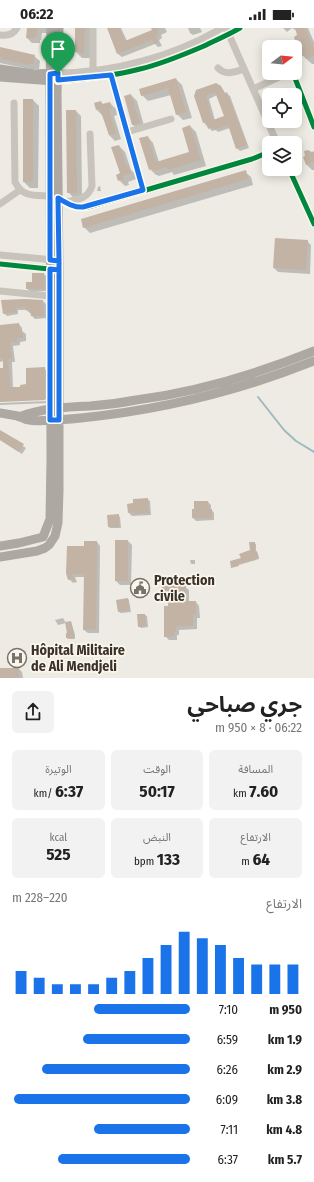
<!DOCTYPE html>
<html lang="ar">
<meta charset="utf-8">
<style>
body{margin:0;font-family:"Fira Sans Condensed","Noto Sans Arabic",sans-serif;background:#f2f2f2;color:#222;direction:rtl;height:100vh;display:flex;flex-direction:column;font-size:15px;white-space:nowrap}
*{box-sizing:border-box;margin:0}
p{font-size:13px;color:#767676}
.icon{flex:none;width:22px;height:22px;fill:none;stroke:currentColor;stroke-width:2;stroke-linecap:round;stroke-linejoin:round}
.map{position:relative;height:650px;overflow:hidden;direction:ltr}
.sheet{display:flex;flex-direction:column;background:#fff;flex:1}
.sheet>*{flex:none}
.needle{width:26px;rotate:74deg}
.buttons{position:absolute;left:262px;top:12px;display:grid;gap:8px}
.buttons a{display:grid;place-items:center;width:40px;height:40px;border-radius:6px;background:#fff;box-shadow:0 2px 10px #0003;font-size:20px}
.pin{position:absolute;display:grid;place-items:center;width:34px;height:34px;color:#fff;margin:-41px -17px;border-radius:50% 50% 50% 0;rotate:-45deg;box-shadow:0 0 4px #0007}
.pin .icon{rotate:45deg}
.round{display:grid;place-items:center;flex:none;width:42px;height:42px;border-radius:6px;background:#f2f2f2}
.headline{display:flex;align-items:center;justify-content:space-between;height:68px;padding:0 12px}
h1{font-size:22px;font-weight:700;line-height:30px}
.metrics{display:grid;grid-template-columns:repeat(3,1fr);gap:6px;height:68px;padding:4px 12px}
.metrics div{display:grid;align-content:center;border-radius:6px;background:#f2f2f2;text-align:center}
.metrics b{font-size:17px;font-weight:700}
.metrics small{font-size:11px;font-weight:400}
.metrics p{font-size:11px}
.chart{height:112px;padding:8px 12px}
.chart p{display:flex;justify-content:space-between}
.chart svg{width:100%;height:72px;margin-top:4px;stroke:#1a73e8;stroke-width:6}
ul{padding:0 12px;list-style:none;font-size:13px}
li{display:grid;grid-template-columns:64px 48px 1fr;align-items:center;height:30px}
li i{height:10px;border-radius:5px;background:#1a73e8}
.status{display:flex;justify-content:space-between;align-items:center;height:28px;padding:0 20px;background:#fff;direction:ltr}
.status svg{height:11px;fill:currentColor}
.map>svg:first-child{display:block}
.shadow{fill:#0003;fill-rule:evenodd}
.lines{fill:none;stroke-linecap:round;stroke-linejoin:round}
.stream{stroke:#9fb9c0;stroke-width:2}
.building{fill:#c2b3a5;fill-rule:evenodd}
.minor{stroke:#c8c4bc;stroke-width:7}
.major{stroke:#ada8a1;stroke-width:9}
.cycleway-casing{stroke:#faf6eb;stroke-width:8}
.cycleway{stroke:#00873e;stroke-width:5}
.route-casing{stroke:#fff;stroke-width:8}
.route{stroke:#1a73e8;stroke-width:5}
.labels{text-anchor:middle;stroke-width:3.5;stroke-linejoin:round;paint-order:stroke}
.poi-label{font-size:14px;font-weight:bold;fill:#39312a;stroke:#faf6eb;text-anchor:start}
</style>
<div class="status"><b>06:22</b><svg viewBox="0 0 49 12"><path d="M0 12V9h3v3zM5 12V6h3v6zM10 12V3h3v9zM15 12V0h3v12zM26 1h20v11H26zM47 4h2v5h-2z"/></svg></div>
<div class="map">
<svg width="314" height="650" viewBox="0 0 314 650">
<rect width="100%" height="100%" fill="#eeebe4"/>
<path class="shadow" d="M28 0H51L50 5H42L41 12H40V15H32L27 10Z
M76 0H91L90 30H82L76 24Z
M111 0H121L127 13 153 2 152 0H165L167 4 161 7 162 10 159 12 162 18 158 19 155 16 122 29 118 26 108 1Z
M188 0H200L202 4 193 7 190 5Z
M283 0H308L314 14V36H312L303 28 301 24 303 22 301 16 296 12 298 7 297 3 292 0 287 4Z
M0 20 34 28 40 33 39 41H34V42L0 35Z
M176 51 182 57 192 90 183 92 177 86 171 67 148 73 142 67Z
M216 56 227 70V66L230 68 249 120 240 123 237 120 230 100 218 104 216 102 212 103 209 100 208 97 207 98 204 95 195 68ZM217 67 226 89 215 92 209 71Z
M131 67 137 73 145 101 139 102 133 97Z
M33 72 39 78 38 160H30L24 154Z
M101 74 104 77 110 75 116 81 117 87 114 88 121 111 115 113 109 107 103 88 97 82Z
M76 83 81 88 82 170H74L68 164Z
M190 98 196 104 206 138 174 147 172 144 159 148 157 147H156L150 141 148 109 153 115 159 134 191 125Z
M119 118 125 124 131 142 134 145 136 151 128 154 129 157 125 158 119 152 121 146Z
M314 124V142H312L306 136 311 125Z
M245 144 251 149 253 157 90 205 84 199Z
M100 158 101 163H97L98 159Z
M307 213 311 217 310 246 278 244 274 240Z
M44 246 47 249V263H29L27 260Z
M25 272 43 273 46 276 47 290 35 291 32 288V285H30L26 282H18V286L7 288 4 285Z
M19 296 22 300V303L26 306V313L20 314V317L13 318 15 334H12L13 360H21L27 357 44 340 48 344V371L0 373V341H5L4 333 0 334V298Z
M48 373V375L0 377V375Z
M0 403 26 420 22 426 0 412Z
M147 471 150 473 151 487 132 488 129 485 128 477Z
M208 474 211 477V481L214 485V492L196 493 193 490Z
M118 487 120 489 121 500H110L109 499Z
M128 513 132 517 131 557H120L116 553Z
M97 514 100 518 99 605H88L84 602 85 549H75L77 554 73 555 69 551 85 519Z
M254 515 256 516V524L259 531 232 539 251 523Z
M190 532H195V536H191Z
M185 559 189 562V574H196L199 578 200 590H197V601L179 602V607H177V612H169L165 608 169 579V570L166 569 162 566Z
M128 571 129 573 131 584 121 585 119 584Z
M145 587 147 588 148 599 141 600 139 598Z
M63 590 66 595 58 597 55 592Z
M71 594 75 607V611H68L67 610Z
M21 622 26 623 25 628 20 627Z
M0 641H19L22 644 23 650H0Z"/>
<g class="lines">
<path class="stream" d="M258 369 284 402 296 413 314 424"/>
</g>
<path class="building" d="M27 0H37V8H35V10H26Z
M75 0H85L84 25 75 24Z
M107 0H120L125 13 152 2 151 0H157L159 7 156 8 158 14 154 16 152 12 117 26Z
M295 0H305L314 21V28L306 31 304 27 302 28 300 23 301 22 299 14 295 12 294 9 297 7Z
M0 19 35 27 33 36 29 35V37L2 31V29H0Z
M176 50 186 84 176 87 168 60 141 68 139 61Z
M216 55 221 58 225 65 227 64 247 117 236 121 228 97 214 102 213 99 208 101 206 94 203 95 194 68 196 62ZM215 64 224 88 213 92 206 68Z
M131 66 140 95 132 97 124 68Z
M23 71H33V154H23Z
M101 73 102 76 110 74 112 81 109 82 116 105 109 107 100 81 96 82 94 75Z
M66 82H76L77 165H67Z
M190 97 201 132 168 142 167 139 152 143V141L149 142 139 110 148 108 156 134 189 124 182 100Z
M119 117 126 138H128L131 145 123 148 124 151 118 153 116 147 120 145 111 119Z
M308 122 312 124 314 123V134L306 137 303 129 305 128 304 123Z
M246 142 248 151 83 200 81 191Z
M275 210 308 212 306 242 273 240Z
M32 245H44L45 261H26V254H32Z
M25 271 43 272 44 288H31L30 282H26V279L15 280 16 284 3 286 1 272Z
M19 295V302L22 301 23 310H17V314H10L12 331H8L10 359H20V357L26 356V340L45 339V372L0 374V340H3V330H0V297Z
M0 402 24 416 19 424 0 412Z
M148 470 149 485 134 486V484L128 485 127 476 133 475V471Z
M194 473H208L209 481H212V490H192V481H194Z
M119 486V499H108L107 487Z
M115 512H128V553H115Z
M84 513H97L96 601 83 602 84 546H72L74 551 68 552 66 545 67 518H84Z
M249 514H255V524L257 523 259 530 238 536 239 538 231 540 230 533 241 530 239 526 250 522Z
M162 557 186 558 185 573H196V586H193V598H176V604H174V608L164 609V578H168V566H161Z
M128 570 130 582 118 584 116 572Z
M137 586H145L146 598 138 599Z
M71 593 74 605V610H66V605H67L65 594Z
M0 640H19V650H0Z"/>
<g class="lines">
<path class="minor" d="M226 0 277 115
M0 7C7 8 13 7 17 0
M283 17V19
M218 40C226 48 234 44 244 41
M93 43V0
M58 45C113 45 175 28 222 0
M293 45 314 99
M111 47 143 162
M58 53C86 51 113 48 140 41 162 36 183 27 204 18 216 12 228 7 240 0
M253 61 288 45
M14 75 15 154C23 170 35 167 50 168
M127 104 171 91
M289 141 314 196
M58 171C69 177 75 181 88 179L252 131 269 124
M65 174C77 172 88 171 92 158L90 106
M0 176 20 162
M0 227 55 232
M0 236 56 241
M0 263 50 268"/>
<path class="major" d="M0 41 34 46 54 45
M0 49 13 50 54 53
M0 385C6 386 12 387 18 388 22 389 25 392 29 392 36 394 44 392 51 392 61 392 71 391 81 390 161 382 239 363 314 333
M19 389C42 380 66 379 90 378 105 377 121 375 136 372 197 364 257 346 314 323
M0 518 19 515 43 509 50 491 51 431 50 58 51 0
M0 529 37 523 45 520 49 517 55 508 58 495 59 462V242L57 65 59 0"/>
<g class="cycleway-casing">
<path id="cycleway" d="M293 45 314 99
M58 53C86 51 113 48 140 41 162 36 183 27 204 18 216 12 228 7 240 0
M289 141 314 196
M58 171C69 177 75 181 88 179L252 131 269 124
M0 236 59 242"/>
</g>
<use href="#cycleway" class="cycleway"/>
</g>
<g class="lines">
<g class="route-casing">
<path id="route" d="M58 45 50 46V232L59 233C59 282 59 331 59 380V392H50V241L59 242V233L58 170C67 175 74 180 83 179L143 162 111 47 58 52V45"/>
</g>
<use href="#route" class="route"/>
</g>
<defs>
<g id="civic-ring" transform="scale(1)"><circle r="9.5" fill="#faf6eb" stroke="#78726b" stroke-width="1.5"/><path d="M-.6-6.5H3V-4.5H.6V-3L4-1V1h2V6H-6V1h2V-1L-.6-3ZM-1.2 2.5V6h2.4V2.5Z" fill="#78726b"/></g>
<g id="hospital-ring" transform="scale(1)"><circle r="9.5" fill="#faf6eb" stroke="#78726b" stroke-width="1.5"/><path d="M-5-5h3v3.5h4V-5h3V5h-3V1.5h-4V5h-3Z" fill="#78726b"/></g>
</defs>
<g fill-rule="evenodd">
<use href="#civic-ring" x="140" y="560"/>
<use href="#hospital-ring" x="17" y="630"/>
</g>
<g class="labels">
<g class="poi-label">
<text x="154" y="557">Protection<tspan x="154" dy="16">civile</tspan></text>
<text x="31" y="627">Hôpital Militaire<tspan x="31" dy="16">de Ali Mendjeli</tspan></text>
</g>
</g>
</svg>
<div class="buttons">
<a><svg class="needle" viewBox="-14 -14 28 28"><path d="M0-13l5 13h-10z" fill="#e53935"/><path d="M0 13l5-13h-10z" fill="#767676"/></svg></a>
<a><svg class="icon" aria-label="locate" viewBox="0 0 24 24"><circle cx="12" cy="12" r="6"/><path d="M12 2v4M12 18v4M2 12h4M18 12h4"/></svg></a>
<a><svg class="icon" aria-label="layers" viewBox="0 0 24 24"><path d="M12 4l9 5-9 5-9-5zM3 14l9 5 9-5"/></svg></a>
</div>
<div class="pin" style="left:58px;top:45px;background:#1e9e55"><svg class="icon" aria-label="arrive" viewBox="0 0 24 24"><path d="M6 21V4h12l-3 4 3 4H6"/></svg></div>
</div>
<section class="sheet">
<div class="headline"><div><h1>جري صباحي</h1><p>06:22 · 8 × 950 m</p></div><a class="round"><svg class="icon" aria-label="share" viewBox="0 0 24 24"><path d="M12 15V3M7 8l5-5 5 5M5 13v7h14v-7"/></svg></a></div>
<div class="metrics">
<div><p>المسافة</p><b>7.60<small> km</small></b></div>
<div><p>الوقت</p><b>50:17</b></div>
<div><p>الوتيرة</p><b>6:37<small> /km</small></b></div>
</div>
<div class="metrics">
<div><p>الارتفاع</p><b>64<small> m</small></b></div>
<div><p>النبض</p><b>133<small> bpm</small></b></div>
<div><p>kcal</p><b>525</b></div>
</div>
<div class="chart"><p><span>الارتفاع</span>220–228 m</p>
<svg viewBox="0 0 160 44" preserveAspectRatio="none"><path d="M5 44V30M15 44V34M25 44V38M35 44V38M45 44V38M55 44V34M65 44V30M75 44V22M85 44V14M95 44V6M105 44V10M115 44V14M125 44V22M135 44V26M145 44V26M155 44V26"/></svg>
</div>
<ul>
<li><b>950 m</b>7:10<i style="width:54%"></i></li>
<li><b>1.9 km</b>6:59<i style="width:60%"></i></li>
<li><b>2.9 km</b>6:26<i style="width:83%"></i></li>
<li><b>3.8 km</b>6:09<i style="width:99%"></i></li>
<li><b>4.8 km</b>7:11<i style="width:54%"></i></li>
<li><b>5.7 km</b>6:37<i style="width:74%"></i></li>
</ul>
</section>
